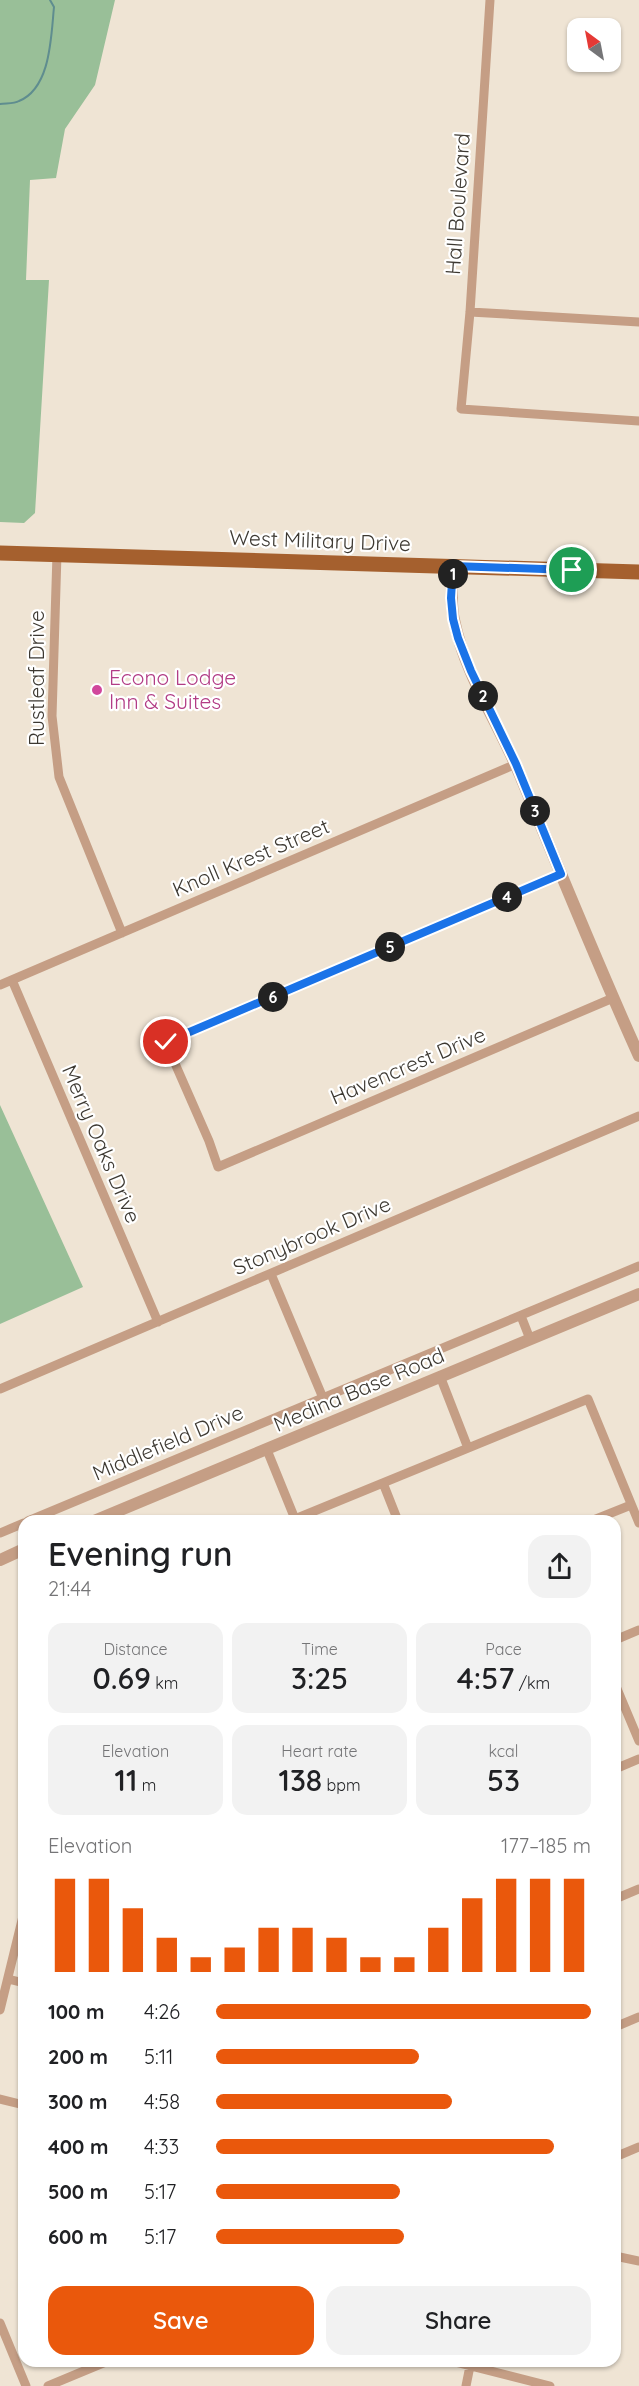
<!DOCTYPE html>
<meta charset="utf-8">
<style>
body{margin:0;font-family:Quicksand,sans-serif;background:#f2f2f2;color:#202124;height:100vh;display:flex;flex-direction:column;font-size:22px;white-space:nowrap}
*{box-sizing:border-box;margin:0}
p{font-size:20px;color:#757577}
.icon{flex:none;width:33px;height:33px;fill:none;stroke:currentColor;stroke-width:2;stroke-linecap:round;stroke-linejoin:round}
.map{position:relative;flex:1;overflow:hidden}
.sheet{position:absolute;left:18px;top:1515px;width:603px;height:852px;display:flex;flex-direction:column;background:#fff;border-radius:18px;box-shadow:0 2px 4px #0004}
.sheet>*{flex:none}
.needle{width:39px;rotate:328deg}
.controls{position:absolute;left:567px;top:18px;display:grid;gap:12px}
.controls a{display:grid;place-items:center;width:54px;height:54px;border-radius:12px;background:#fff;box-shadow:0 2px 4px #0004;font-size:30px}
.pin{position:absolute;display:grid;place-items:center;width:51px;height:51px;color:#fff;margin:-26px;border:3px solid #fff;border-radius:50%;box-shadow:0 2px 6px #0007}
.km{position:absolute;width:30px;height:30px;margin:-15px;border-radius:50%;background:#222;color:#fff;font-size:16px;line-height:30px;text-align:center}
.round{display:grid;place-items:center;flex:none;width:63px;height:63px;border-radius:18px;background:#f2f2f2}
.headline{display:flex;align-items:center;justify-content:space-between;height:102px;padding:0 30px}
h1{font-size:33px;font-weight:600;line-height:45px}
.metrics{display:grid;grid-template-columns:repeat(3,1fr);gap:9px;height:102px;padding:6px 30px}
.metrics div{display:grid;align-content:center;border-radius:15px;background:#f2f2f2;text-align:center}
.metrics b{font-size:30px;font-weight:600}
.metrics small{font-size:16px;font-weight:400}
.metrics p{font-size:16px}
.chart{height:168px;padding:12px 30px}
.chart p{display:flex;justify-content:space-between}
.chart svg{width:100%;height:108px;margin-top:6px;stroke:#ea580c;stroke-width:6}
.cta{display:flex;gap:12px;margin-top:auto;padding:12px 30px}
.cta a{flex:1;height:69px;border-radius:18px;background:#ea580c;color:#fff;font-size:24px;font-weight:600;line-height:69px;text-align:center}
.cta a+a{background:#f2f2f2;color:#202124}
ul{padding:0 30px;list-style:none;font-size:20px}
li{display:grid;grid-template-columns:96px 72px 1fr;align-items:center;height:45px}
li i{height:15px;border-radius:8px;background:#ea580c}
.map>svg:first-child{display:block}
.green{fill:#99bf98}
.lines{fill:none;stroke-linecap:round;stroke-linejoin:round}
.stream{stroke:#5f8d8f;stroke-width:2}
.minor{stroke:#c59e85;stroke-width:9}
.tertiary{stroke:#c59e85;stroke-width:12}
.primary{stroke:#a5602e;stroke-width:15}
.route-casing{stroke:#fff;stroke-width:12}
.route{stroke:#1a73e8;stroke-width:8}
.hotel-dot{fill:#d1479c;stroke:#fff;stroke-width:2}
.labels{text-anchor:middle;stroke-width:4.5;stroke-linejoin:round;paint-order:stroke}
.street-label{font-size:21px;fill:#3d3932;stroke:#fff}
.hotel-label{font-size:21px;fill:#b23c85;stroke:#fff;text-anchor:start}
</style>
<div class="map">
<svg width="639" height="2386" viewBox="0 0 639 2386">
<rect width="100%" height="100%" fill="#efe4d4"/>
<path class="green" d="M0 0H115L95 85 65 129 56 178 30 180 26 280H49L35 513 24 523 0 522Z
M0 1105 83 1287 0 1324Z"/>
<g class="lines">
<path class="stream" d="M0 104C6 103 14 104 19 101 51 88 51 36 54 7L50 0"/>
<path class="minor" d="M490 0 470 312 461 409 639 421
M470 312 639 322
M57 554 52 716 59 777 122 933
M561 874 166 1043 209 1141 218 1167 613 998
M12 980 158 1322
M0 985 516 764
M271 1274 323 1398
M521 1316 530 1339
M440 1376 468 1448
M0 1389 639 1116
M267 1450 295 1519
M383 1483 398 1521
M28 1521 639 1266
M290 1521 588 1399 639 1523
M591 1521 631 1505
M0 1533 24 1523
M615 1640 639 1630
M615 1684 639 1741
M615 1769 639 1759
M615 1899 639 1889
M8 1979 24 1983
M0 2010 24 1912
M615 2027 639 2017
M0 2099 24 2105
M615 2157 639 2147
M615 2256 639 2261
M0 2323 26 2386
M451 2361 550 2386
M48 2386 108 2361
M466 2386 470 2366"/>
<path class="tertiary" d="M453 566C452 584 450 603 454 620 465 675 499 724 520 775 559 869 597 963 639 1056
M94 1521 639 1294
M0 1560 24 1549"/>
<path class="primary" d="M0 553 639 572"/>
</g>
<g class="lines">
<g class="route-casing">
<path id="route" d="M166 1042 561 874 516 764 471 671 458 638 453 619 451 598 453 566 572 570"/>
</g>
<use href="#route" class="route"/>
</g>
<circle class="hotel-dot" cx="97" cy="690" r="6"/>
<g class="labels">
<g class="street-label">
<text transform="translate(458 204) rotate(-86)" y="7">Hall Boulevard</text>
<text transform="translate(320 541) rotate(2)" y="7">West Military Drive</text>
<text transform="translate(37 678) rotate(-90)" y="7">Rustleaf Drive</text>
<text transform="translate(251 858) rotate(-23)" y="7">Knoll Krest Street</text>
<text transform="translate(408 1066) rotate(-23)" y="7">Havencrest Drive</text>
<text transform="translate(101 1144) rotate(67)" y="7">Merry Oaks Drive</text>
<text transform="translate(312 1236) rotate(-23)" y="7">Stonybrook Drive</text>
<text transform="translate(359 1390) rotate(-23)" y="7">Medina Base Road</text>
<text transform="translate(168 1443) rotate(-23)" y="7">Middlefield Drive</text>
</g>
<g class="hotel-label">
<text x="109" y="685">Econo Lodge<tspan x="109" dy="24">Inn &amp; Suites</tspan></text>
</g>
</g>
</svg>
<div class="controls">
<a><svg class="needle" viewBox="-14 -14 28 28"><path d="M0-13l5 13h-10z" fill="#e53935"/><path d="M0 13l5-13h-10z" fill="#757577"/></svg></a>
</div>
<div class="pin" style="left:572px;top:570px;background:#1e9e55"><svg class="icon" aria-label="arrive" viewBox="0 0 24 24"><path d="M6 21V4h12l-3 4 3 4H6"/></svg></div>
<div class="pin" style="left:166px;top:1042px;background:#d93025"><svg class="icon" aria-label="check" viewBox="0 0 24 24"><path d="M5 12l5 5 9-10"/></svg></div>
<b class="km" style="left:453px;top:574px">1</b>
<b class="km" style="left:483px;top:696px">2</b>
<b class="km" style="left:535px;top:811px">3</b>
<b class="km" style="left:507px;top:897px">4</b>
<b class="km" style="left:390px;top:947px">5</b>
<b class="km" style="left:273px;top:997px">6</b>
<section class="sheet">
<div class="headline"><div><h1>Evening run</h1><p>21:44</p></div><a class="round"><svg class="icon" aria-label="share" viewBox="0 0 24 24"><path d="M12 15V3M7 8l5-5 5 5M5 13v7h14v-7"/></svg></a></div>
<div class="metrics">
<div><p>Distance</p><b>0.69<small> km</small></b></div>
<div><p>Time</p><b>3:25</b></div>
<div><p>Pace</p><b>4:57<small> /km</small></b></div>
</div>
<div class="metrics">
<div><p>Elevation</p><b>11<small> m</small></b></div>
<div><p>Heart rate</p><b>138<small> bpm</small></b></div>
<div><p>kcal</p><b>53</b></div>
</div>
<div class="chart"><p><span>Elevation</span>177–185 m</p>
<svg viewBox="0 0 160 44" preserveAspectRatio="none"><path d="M5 44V6M15 44V6M25 44V18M35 44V30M45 44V38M55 44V34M65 44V26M75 44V26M85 44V30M95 44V38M105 44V38M115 44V26M125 44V14M135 44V6M145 44V6M155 44V6"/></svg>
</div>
<ul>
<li><b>100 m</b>4:26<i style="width:100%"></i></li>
<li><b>200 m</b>5:11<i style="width:54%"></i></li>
<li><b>300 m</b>4:58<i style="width:63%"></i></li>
<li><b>400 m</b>4:33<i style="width:90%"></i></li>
<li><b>500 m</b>5:17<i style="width:49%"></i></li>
<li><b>600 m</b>5:17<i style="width:50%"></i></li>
</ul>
<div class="cta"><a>Save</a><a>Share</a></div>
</section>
</div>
